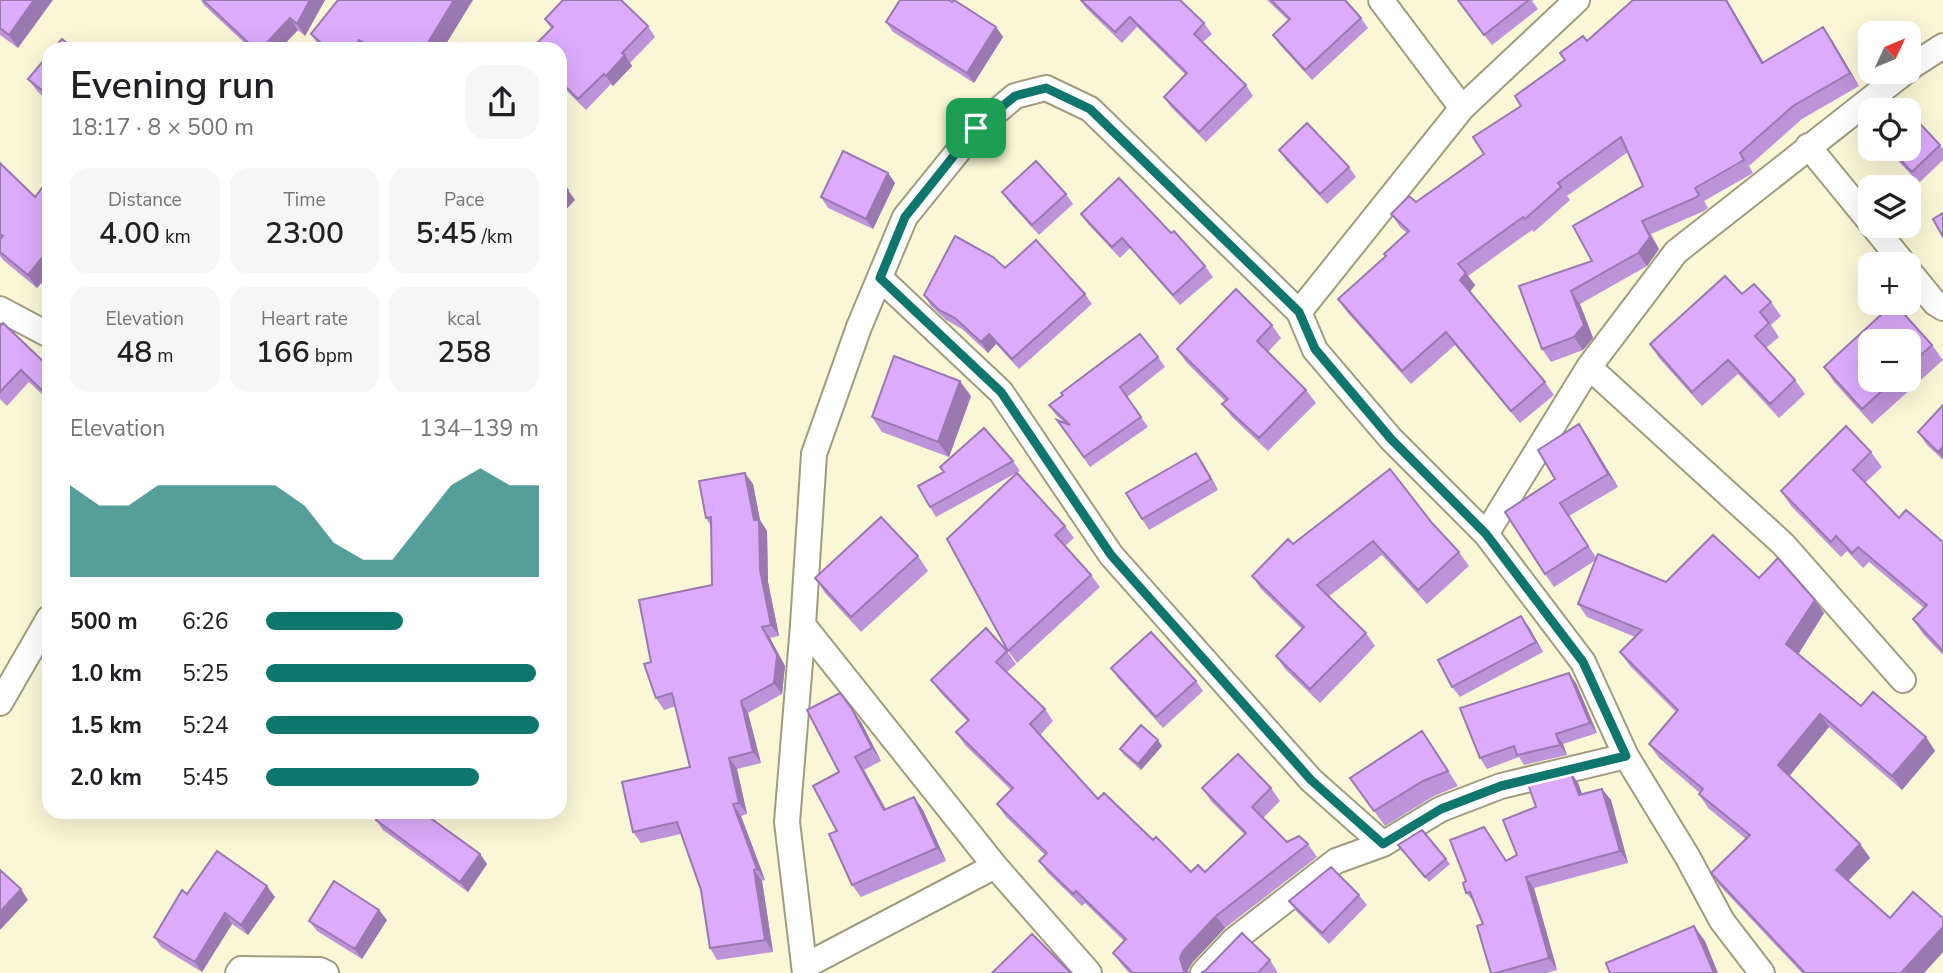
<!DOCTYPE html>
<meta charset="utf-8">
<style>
body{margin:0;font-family:"Nunito Sans",sans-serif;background:#f6f6f6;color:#202124;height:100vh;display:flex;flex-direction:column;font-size:26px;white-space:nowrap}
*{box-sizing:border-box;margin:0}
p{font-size:23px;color:#757577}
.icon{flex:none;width:38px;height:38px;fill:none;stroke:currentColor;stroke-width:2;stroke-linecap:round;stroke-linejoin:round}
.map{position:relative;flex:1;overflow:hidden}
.drawer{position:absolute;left:42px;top:42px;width:525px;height:777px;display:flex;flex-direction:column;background:#fff;border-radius:21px;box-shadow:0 7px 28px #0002}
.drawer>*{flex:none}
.needle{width:46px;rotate:46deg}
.fabs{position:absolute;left:1858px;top:21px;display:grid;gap:14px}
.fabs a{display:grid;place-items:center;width:63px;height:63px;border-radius:14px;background:#fff;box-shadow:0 7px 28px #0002;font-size:35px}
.pin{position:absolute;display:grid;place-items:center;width:60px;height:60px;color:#fff;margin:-30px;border-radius:14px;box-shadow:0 4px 10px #0006}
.round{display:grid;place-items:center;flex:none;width:74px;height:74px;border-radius:21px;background:#f6f6f6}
.overview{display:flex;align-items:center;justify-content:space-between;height:119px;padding:0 28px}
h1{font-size:38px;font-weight:600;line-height:52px}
.stats{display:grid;grid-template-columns:repeat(3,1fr);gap:10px;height:119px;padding:7px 28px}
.stats div{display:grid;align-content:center;border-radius:18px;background:#f6f6f6;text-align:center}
.stats b{font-size:30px;font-weight:600}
.stats small{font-size:19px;font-weight:400}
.stats p{font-size:19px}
.chart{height:196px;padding:14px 28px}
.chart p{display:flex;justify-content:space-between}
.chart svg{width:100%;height:126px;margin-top:7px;fill:#0f766e;opacity:.7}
ul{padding:0 28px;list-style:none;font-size:23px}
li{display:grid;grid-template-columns:112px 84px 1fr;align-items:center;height:52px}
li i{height:18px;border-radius:9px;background:#0f766e}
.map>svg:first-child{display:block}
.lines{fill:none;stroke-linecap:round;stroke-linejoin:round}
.street-casing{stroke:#9f9d7e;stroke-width:28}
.street{stroke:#fff;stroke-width:24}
.wall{fill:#bd93d9;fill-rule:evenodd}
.shaded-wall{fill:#9a78b0}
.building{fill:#dcabfc;stroke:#9a78b0;stroke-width:2}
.route-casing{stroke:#fff;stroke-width:14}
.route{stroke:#0f766e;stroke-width:9}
</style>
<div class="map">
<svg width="1943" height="973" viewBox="0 0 1943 973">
<rect width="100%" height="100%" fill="#f9f7d6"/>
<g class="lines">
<g class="street-casing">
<path id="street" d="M1381 0 1462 108
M1909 68 1943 46
M1808 146 1871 223
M1873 226 1904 264
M1909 271 1935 303 1943 308
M880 278 1001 392 1111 555 1311 780 1383 844
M0 309 49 335
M1299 312 1462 108 1577 0
M1589 367 1783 544 1903 680
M1486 534 1589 367 1676 252 1905 72
M803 625 995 866 1089 973
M0 703 49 618
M805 966 995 866
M238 973 241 969 320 970 326 973
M805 973 787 822 803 625 814 454 859 327 905 217 977 128 1015 96 1046 88 1090 109 1299 312 1315 350 1391 439 1486 534 1583 662 1626 756 1687 856 1722 921 1762 973
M1203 973 1234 940 1336 861 1383 844 1441 809 1501 786 1626 756"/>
</g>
<use href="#street" class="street"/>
</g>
<path class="wall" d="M0 0 18 48 0 35Z
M201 0H325L305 36 298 30 280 49H251L204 5Z
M1080 0H1180L1204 23 1212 34 1203 42 1246 85 1253 96 1206 142 1171 107 1164 97 1186 75 1137 27 1122 43 1086 8Z
M1267 0H1345L1361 18 1368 28 1312 80 1280 45 1273 35 1289 21Z
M1457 0H1534L1532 1 1538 9 1492 45Z
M1633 0H1727L1763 62 1832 40 1859 86 1802 119 1749 166 1753 173 1704 201 1708 208 1704 211 1651 234 1659 249 1647 266 1580 304 1593 338 1583 350 1551 362 1542 349 1519 286 1592 261 1643 186 1628 152 1567 196 1570 200 1534 232 1532 230 1468 276 1475 285 1470 292 1545 382 1554 395 1520 423 1455 345 1411 384 1347 312 1338 299 1386 257 1407 233 1400 227 1391 214 1416 202 1484 154 1521 106 1565 60Z
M545 19 648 26 655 37 630 63 632 66 613 86 611 84 586 110 560 84V49L551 28Z
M886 22 996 27 1003 37 974 83 893 32Z
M311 34 443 49H321Z
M49 54V102L38 92 28 79Z
M1940 145 1943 149V160L1919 183 1887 149H1909Z
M1279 150 1349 167 1356 177 1327 204 1286 160Z
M0 163 35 197 49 179V274L37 288 3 260 0 256Z
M888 173 895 183 873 229 828 208 821 197Z
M1002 192 1066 194 1073 204 1039 235 1009 202Z
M1081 214 1171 233 1205 266 1213 277 1180 305 1130 248 1120 258 1088 224Z
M1005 268 1085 294 1092 304 1019 369 996 344 988 353 962 329 946 320 931 306 924 295Z
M1742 294 1771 302 1781 316 1771 325 1779 337 1766 348 1795 380 1805 394 1779 418 1738 374 1702 406 1659 358 1650 344Z
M1894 303 1932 345 1943 360 1872 424 1834 382 1824 367ZM1871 341H1909V380H1871Z
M1272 325 1281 338 1268 352 1306 390 1316 403 1268 451 1232 417 1222 404 1225 401 1186 362 1177 349Z
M0 326 49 367V401L29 382 7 406 0 399Z
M1158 357 1165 367 1127 397 1148 427 1090 467 1057 420 1064 422 1056 415 1049 405Z
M971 396 949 457 882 432 872 417Z
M1943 405V460L1927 445 1918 432Z
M1579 424 1618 487 1569 516 1597 559 1666 582 1759 578 1815 600 1824 613 1798 654 1861 706 1926 737 1935 751 1902 790 1829 727 1789 776 1860 844 1870 858 1848 881 1890 918H1943V952L1924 973H1802L1720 886 1711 873 1746 839 1708 808 1699 794 1700 793 1659 758 1649 744 1676 712 1630 666 1620 652 1635 637 1587 617 1578 604 1596 560 1554 587 1545 574 1555 479Z
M1871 452 1882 467 1865 483 1899 518 1943 542V655L1923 634 1913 619 1924 608 1869 562 1863 568 1847 551 1841 557 1791 506 1781 491Z
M1013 461 1020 471 936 517 930 507 944 472 940 467Z
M1203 463 1218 490 1149 530 1142 519Z
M753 484 760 520 767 531 768 582 779 636 770 638 785 666 782 694 748 713 761 763 737 769 747 814 741 816 765 880 762 881 773 952 717 960 710 948 701 890 681 834 641 843 633 832 690 767 676 706 664 710 656 698 651 662 712 585 711 526 706 518Z
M1432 523 1459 552 1469 566 1427 604 1382 555 1328 597 1366 633 1375 646 1320 703 1285 669 1276 656 1302 629 1261 589 1252 576Z
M1065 526 1074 538 1065 546 1091 575 1100 587 1017 663 1008 651 947 539Z
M918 556 928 571 861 632 825 593 815 578Z
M1529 627 1543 652 1460 697 1452 687Z
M1007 651 1016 664 1007 672 1045 709 1053 721 1040 735 1098 799 1153 840 1191 872H1205L1244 834 1211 801 1202 788H1271L1280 801 1263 818 1287 842 1308 844 1317 857 1225 928 1192 963 1188 970 1189 973H1129L1122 965 1113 953 1124 941 1085 903 1082 906 1048 873 1039 861 1045 855 1006 817 997 804 1011 790 965 745 956 732 967 721 940 692 931 680Z
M1111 668 1196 681 1203 691 1163 728 1118 678Z
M1576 683 1597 733 1563 744 1567 755 1524 765 1519 757 1487 769 1480 758Z
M861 722 881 761 864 770 886 809 923 810 946 861 861 897 852 885 837 831Z
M1422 731 1458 786 1434 796 1385 826 1350 778Z
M1162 746 1141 770 1124 755 1120 749Z
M1570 771 1578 783 1582 794 1602 789 1611 800 1628 863 1534 888 1557 970 1547 973H1491L1483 924 1476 904 1466 893V881L1517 855 1536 807Z
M376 820 480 854 487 864 468 892 383 830Z
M1398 845 1446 859 1450 864 1429 882Z
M187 894 275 897 248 935 232 924 202 972 161 947 154 937Z
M1359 895 1367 905 1329 944 1296 911 1289 901Z
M387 920 362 959 317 931 309 921Z
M1270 960 1278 973H1201Z"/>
<path class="shaded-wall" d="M34 0H53L18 48 9 35Z
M310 0H325L305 36 297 24Z
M454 0H473L443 49H424Z
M1726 0H1727L1771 75 1762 63Z
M290 18 298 30 280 49H261Z
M996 27 1003 37 974 83 967 73Z
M1823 27 1832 40 1859 86 1850 73Z
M359 40 366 49H352Z
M625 55 632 66 613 86 606 76Z
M888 173 895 183 873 229 866 219Z
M568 190 575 200 560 216V198Z
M1642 221 1659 249 1647 266 1638 253Z
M49 249V274L37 288 28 275Z
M1466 273 1475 285 1469 293 1460 280Z
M1571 291 1580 304 1593 338 1583 350 1574 337Z
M989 334 996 344 988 353 981 342Z
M960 381 971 396 949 457 938 442Z
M1579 424 1588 437 1618 487 1608 474Z
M1942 448 1943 449V458L1938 452Z
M1196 453 1203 463 1218 490 1211 479Z
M745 473 753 484 760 520 767 531 768 582 779 636 771 625 760 570 754 520Z
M1815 600 1824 613 1796 658 1786 644Z
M1521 616 1529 627 1543 652 1536 642Z
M762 627 770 638 785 666 782 694 774 683Z
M1569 673 1576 683 1597 733 1590 723Z
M741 701 748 713 761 763 753 752Z
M852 709 861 722 881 761 872 748Z
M1820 714 1829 727 1787 779 1778 765Z
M1556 734 1563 744 1567 755 1560 745Z
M1926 737 1935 751 1902 790 1892 776Z
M1158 740 1162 746 1141 770 1138 764Z
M855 757 864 770 893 823 884 810Z
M729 758 737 769 747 814 739 803Z
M1570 771 1578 783 1587 807 1579 795Z
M1602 789 1611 800 1628 863 1620 851Z
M914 797 923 810 946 861 937 848Z
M733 804 741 816 765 880 757 869Z
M1860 844 1870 858 1845 884 1836 870Z
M480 854 487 864 468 892 460 882Z
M754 870 762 881 773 952 765 940Z
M1526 877 1534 888 1557 970 1549 958Z
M267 886 275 897 248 935 241 925Z
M21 889 28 900 0 930V912Z
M379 910 387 920 362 959 355 949Z
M225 913 232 924 202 972 195 962Z
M1216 916 1225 928 1192 963 1188 970 1189 973H1185L1180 958 1183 951Z
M1694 926 1705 941 1718 973H1714Z
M1943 927V952L1924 973H1906L1904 971Z"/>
<path class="building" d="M0 0H34L9 35 0 28Z
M203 0H310L297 24 290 18 261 49H255Z
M338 0H454L424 49H375L359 40 352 49H328L311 34Z
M563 0H621L648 26 622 53 625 55 606 76 604 74 578 99 560 81V49H531L553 27 545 19Z
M900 0H949L952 2 954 0 996 27 967 73 886 22Z
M1081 0H1180L1204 23 1194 34 1246 85 1199 132 1164 97 1187 73 1130 17 1115 32Z
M1271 0H1345L1361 18 1305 70 1273 35 1290 19Z
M1458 0H1529L1484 35Z
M1633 0H1726L1762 63 1823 27 1850 73 1793 106 1740 153 1744 160 1695 188 1699 195 1695 198 1642 221 1650 237 1638 253 1571 291 1584 325 1574 337 1542 349 1519 286 1592 261 1573 226 1643 186 1621 137 1558 183 1561 187 1525 219 1523 217 1458 264 1466 273 1460 280 1545 382 1511 411 1446 332 1402 371 1338 299 1386 256 1384 254 1409 231 1391 214 1409 196 1416 202 1484 154 1473 137 1521 106 1515 96 1565 60 1560 53 1583 36 1587 41Z
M62 39 74 49H53Z
M49 54V96L28 79Z
M1904 106 1907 110H1899Z
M1909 112 1940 145 1912 172 1890 149H1909Z
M1307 123 1349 167 1320 194 1279 150Z
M843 151 888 173 866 219 821 197Z
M1036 161 1066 194 1032 225 1002 192Z
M0 163 35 197 49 179V249L28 275 0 252V239L3 236 0 234Z
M1119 178 1171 233 1174 231 1205 266 1173 295 1122 238 1112 247 1081 214Z
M560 182 568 190 560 198Z
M1943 213V237L1933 219Z
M955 236 993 257 1005 268 1036 240 1085 294 1012 359 989 334 981 342 955 318 939 310 924 295Z
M1725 276 1742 294 1754 284 1771 302 1760 312 1769 323 1755 336 1795 380 1770 404 1728 360 1692 392 1650 344Z
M1236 289 1272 325 1257 341 1306 390 1259 438 1222 404 1228 399 1177 349Z
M1894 303 1932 345 1909 366V341H1871V380H1894L1862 409 1824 367Z
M3 323 49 367V397L21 370 0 392V326Z
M1140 334 1158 357 1120 387 1141 417 1084 457 1057 420 1070 425 1049 405 1063 395 1061 393Z
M894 356 960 381 938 442 872 417Z
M1943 405V449L1942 448 1938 452 1918 432Z
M1579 424 1608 474 1560 503 1588 546 1545 574 1505 512 1555 479 1538 450Z
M1846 426 1871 452 1853 470 1899 518 1906 510 1943 542V651L1913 619 1927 605 1858 547 1852 553 1836 536 1831 542 1781 491Z
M984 428 1013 461 930 507 918 486 944 472 940 467Z
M1196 453 1211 479 1142 519 1126 493Z
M1390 469 1432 523 1459 552 1418 590 1373 541 1317 585 1366 633 1310 689 1276 656 1304 627 1252 576 1288 539 1293 544Z
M745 473 754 520H759L760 570 771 625 762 627 777 655 774 683 741 701 753 752 729 758 739 803 733 804 757 869 754 870 765 940 710 948 701 890 677 822 633 832 622 782 690 767 672 693 656 698 644 664 651 662 639 600 712 585 711 517 706 518 699 481Z
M1017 473 1065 526 1055 535 1091 575 1008 651 947 539Z
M881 517 918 556 851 617 815 578Z
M1713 535 1759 578 1778 558 1815 600 1786 644 1861 706 1873 692 1926 737 1892 776 1820 714 1778 765 1860 844 1836 870 1890 918 1913 892 1943 918V927L1901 973H1805L1711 873 1750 835 1699 794 1703 789 1649 744 1678 710 1620 652 1642 630 1578 604 1598 554 1666 582Z
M1521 616 1536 642 1452 687 1438 660Z
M986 628 1007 651 996 662 1045 709 1030 724 1098 799 1104 793 1153 840 1156 837 1191 872 1198 865 1205 872 1246 833 1202 788 1238 754 1271 788 1252 807 1287 842 1299 836 1308 844 1216 916 1183 951 1180 958 1184 971 1187 973H1133L1113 953 1126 939 1076 891 1073 894 1039 861 1047 853 997 804 1013 788 956 732 969 720 931 680Z
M1151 632 1196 681 1156 717 1111 668Z
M1569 673 1590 723 1556 734 1560 745 1517 755 1514 746 1480 758 1460 708Z
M840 693 852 709 872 748 855 757 884 810 914 797 937 848 852 885 829 834 837 831 813 786 839 772 807 710Z
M1141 725 1158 740 1138 764 1120 749Z
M1422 731 1448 771 1423 781 1374 811 1350 778Z
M1570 771 1579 795 1602 789 1620 851 1526 877 1549 958 1496 973H1491L1477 926 1483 924 1470 892 1466 893 1463 883 1466 881 1450 840 1484 827 1506 861 1517 855 1503 820 1536 807 1527 781Z
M381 812H422L480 854 460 882 376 820Z
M1422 830 1446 859 1425 877 1398 845Z
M217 851 267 886 241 925 225 913 195 962 154 937 182 890 187 894Z
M1331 867 1359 895 1322 933 1289 901Z
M0 870 21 889 0 912Z
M334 881 379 910 355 949 309 921Z
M1694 926 1714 973H1610L1606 963Z
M1242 933 1270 960 1258 973H1201L1205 971Z
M1032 934 1071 973H992Z"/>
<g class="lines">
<g class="route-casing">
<path id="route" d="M1046 88 1090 109 1299 312 1315 349 1391 439 1486 534 1583 662 1626 756 1501 786 1441 809 1383 844 1311 780 1111 555 1001 392 880 278 905 217 976 128 1015 96Z"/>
</g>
<use href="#route" class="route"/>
</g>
</svg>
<div class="fabs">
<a><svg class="needle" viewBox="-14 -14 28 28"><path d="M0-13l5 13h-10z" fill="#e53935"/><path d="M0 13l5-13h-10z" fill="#757577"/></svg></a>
<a><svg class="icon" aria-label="locate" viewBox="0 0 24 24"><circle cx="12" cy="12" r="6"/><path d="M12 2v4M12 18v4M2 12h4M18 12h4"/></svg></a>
<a><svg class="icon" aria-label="layers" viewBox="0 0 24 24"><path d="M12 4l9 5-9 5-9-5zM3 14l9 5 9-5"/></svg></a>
<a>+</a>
<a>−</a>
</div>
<div class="pin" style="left:976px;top:128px;background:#1e9e55"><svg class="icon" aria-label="arrive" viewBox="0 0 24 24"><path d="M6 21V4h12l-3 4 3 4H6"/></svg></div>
<section class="drawer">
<div class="overview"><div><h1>Evening run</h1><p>18:17 · 8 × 500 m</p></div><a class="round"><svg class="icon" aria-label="share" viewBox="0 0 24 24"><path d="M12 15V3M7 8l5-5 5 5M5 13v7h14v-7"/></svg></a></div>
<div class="stats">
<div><p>Distance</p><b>4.00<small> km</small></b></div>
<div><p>Time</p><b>23:00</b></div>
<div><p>Pace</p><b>5:45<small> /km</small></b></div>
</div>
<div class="stats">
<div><p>Elevation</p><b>48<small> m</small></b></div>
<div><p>Heart rate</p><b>166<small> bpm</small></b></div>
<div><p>kcal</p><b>258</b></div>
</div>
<div class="chart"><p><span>Elevation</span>134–139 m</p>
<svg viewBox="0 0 160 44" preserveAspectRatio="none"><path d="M0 44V12L10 19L20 19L30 12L40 12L50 12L60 12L70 12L80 19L90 32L100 38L110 38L120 25L130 12L140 6L150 12L160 12V44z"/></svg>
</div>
<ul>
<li><b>500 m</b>6:26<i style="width:50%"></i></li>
<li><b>1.0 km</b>5:25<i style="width:99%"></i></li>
<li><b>1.5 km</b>5:24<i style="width:100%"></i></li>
<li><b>2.0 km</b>5:45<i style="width:78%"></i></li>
</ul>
</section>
</div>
